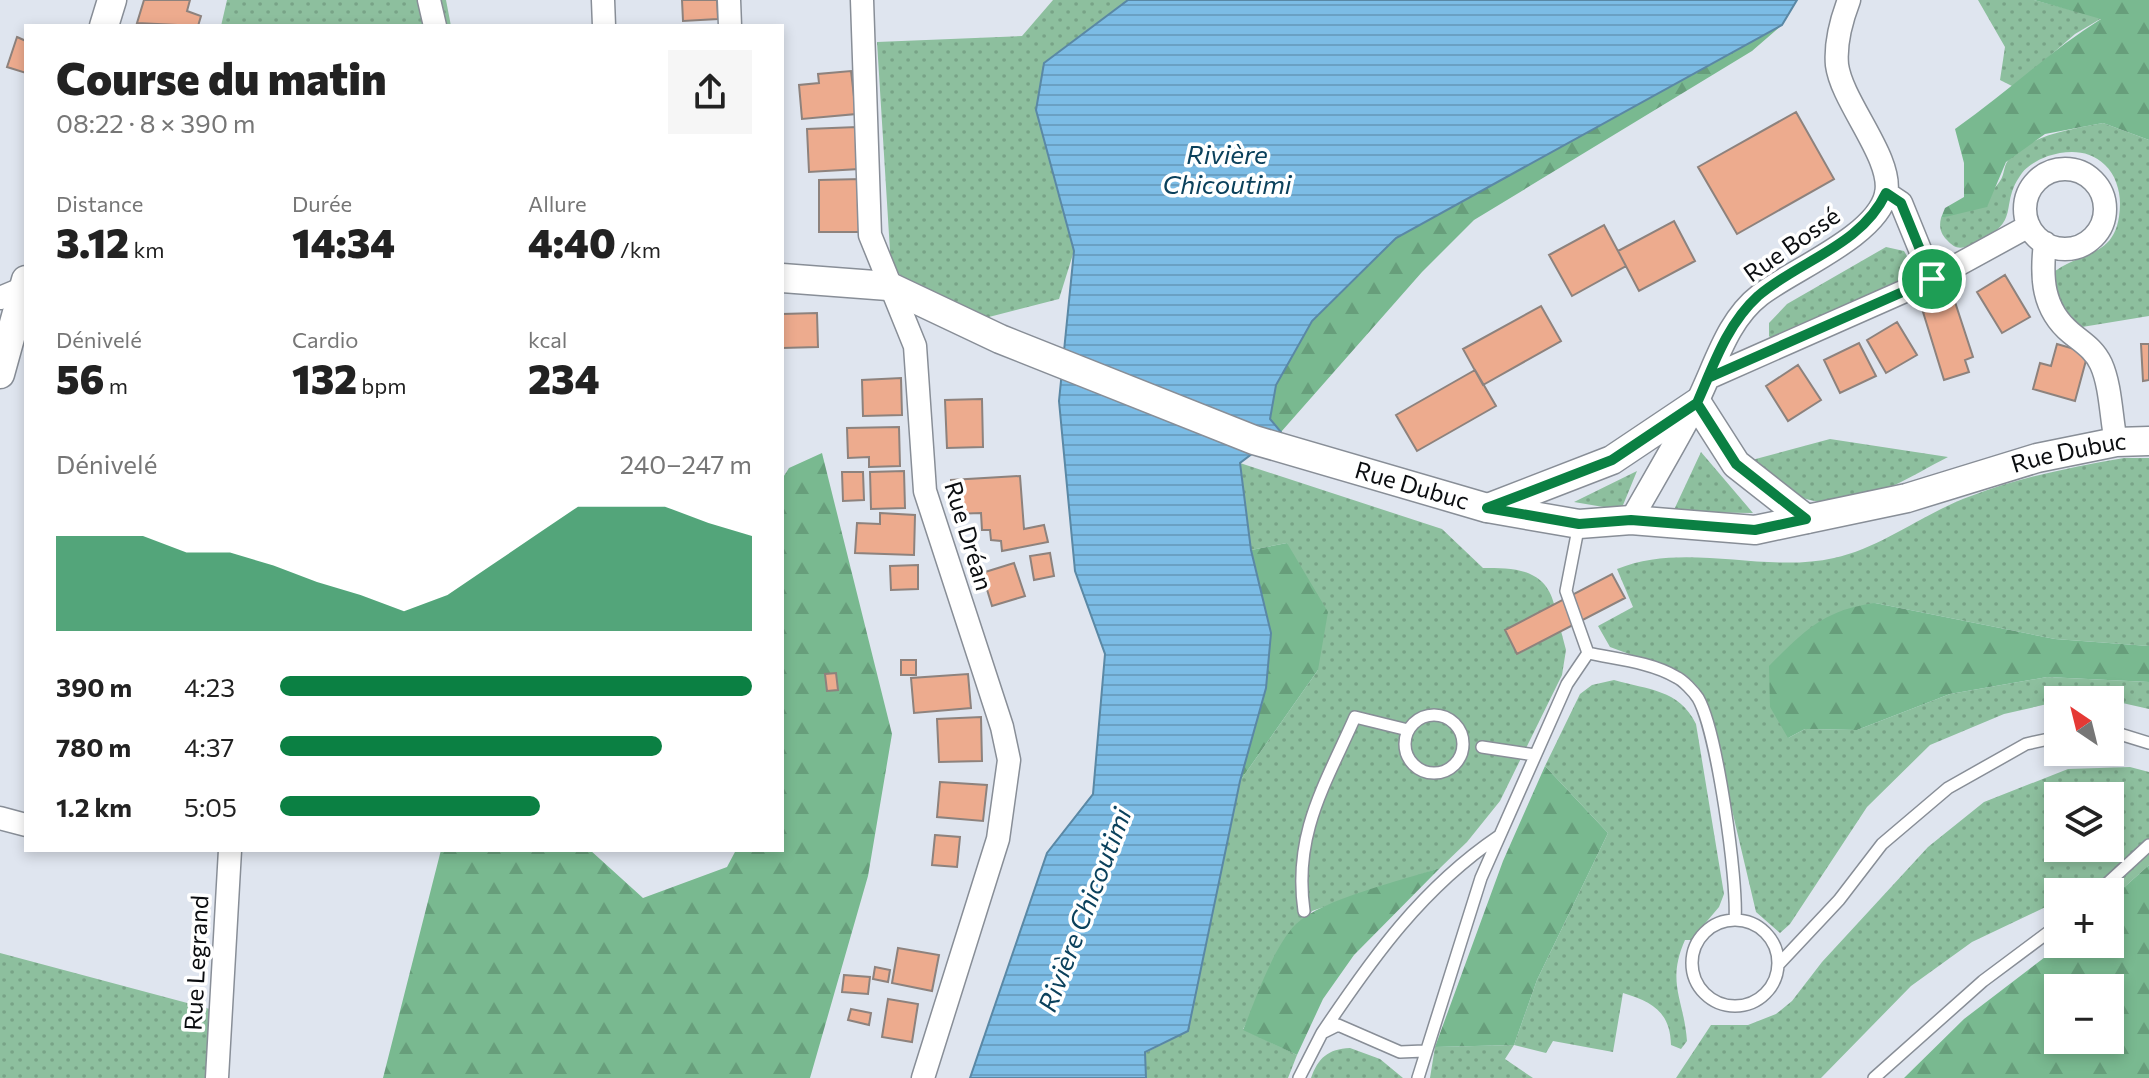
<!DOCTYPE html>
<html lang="fr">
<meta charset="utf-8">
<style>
body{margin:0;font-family:Commissioner,sans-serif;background:#f6f6f6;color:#222;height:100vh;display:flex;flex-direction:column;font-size:30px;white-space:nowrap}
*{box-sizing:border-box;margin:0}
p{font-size:26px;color:#767676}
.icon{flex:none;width:44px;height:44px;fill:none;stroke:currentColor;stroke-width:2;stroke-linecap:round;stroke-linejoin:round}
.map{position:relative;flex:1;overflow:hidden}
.panel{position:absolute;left:24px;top:24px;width:760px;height:828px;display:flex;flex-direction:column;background:#fff;border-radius:0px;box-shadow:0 4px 12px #0003}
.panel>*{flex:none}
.needle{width:52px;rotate:325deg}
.buttons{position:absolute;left:2044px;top:686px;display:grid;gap:16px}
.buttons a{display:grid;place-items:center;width:80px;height:80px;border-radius:0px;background:#fff;box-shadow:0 4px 12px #0003;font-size:40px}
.pin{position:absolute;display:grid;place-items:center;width:68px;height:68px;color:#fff;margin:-34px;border:4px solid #fff;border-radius:50%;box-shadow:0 2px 8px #0007}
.round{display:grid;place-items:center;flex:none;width:84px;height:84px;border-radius:0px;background:#f6f6f6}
.overview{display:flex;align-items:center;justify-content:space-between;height:136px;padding:0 32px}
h1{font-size:44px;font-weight:800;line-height:60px}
.figures{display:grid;grid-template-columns:repeat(3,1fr);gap:12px;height:136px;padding:8px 32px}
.figures div{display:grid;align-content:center}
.figures b{font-size:40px;font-weight:800}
.figures small{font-size:22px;font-weight:400}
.figures p{font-size:22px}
.chart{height:224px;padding:16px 32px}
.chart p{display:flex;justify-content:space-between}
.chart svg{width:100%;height:144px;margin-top:8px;fill:#0b8043;opacity:.7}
ul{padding:0 32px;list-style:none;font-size:26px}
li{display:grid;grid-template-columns:128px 96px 1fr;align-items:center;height:60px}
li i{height:20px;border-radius:10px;background:#0b8043}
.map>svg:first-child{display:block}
.grass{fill:url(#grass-dots);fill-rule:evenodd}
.forest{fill:url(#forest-firs);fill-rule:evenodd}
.water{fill:url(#water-rules);stroke:#5a88a5;stroke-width:2}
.building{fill:#edab8e;stroke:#8d827d;stroke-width:2}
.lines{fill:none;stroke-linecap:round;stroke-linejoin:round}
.service-casing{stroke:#888e97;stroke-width:14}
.minor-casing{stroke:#888e97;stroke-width:25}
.tertiary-casing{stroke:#888e97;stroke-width:31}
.service{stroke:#fff;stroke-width:11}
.minor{stroke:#fff;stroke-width:22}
.tertiary{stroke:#fff;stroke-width:28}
.route-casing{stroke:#fff;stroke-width:16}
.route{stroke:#0b8043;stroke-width:10}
.labels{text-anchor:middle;stroke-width:7;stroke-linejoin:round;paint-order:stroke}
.street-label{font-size:24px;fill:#0b0d10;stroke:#fff}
.water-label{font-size:26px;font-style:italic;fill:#0b415c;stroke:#fff}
</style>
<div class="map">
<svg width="2149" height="1078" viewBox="0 0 2149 1078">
<defs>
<pattern id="grass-dots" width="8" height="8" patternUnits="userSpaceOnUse" patternTransform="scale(2)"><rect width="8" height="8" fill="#8dbf9e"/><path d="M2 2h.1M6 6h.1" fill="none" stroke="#78a387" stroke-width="1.8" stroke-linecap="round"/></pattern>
<pattern id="forest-firs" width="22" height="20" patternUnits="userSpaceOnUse" patternTransform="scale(2)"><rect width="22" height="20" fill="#79b990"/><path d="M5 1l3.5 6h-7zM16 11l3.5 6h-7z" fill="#679e7b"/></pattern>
<pattern id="water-rules" width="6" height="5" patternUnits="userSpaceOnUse" patternTransform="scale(2)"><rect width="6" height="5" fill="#7cbce5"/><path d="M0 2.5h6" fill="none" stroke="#6aa0c3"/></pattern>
</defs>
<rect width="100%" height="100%" fill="#dfe5ef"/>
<path class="grass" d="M227 0H446L451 26H221Z
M1053 0H1128L1044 64 1036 110 1074 251 1059 299 985 318 920 291 891 267 877 42 1022 36Z
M1978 0H2034L2102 18 2075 34 2014 87 2000 80 2005 47Z
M2103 123 2149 140V316L2076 328 2045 280C2076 247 2119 264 2120 204 2120 190 2115 174 2105 165 2089 149 2067 150 2048 156 2038 160 2028 165 2022 173 1997 207 2025 221 1973 244 1961 249 1956 250 1947 240 1940 233 1939 226 1941 218 1960 212 1989 199 2000 181 2005 174 2003 165 2010 158 2036 133 2069 130 2103 123Z
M1886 247 1904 251 1915 270 1913 277 1777 345 1769 336V323L1787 304Z
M1830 439 1948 457C1903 480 1848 519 1796 495 1780 488 1765 471 1752 460Z
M1701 452 1753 513 1673 512Z
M2124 458H2149V646L2055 639 1875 603 1788 738 1805 729 1857 730 1950 694 2047 677 2149 682V709L2087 695 2004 714 1930 745 1867 807 1790 924 1780 933 1756 912 1708 708 1698 687 1686 675 1610 647 1598 626 1633 607 1617 569C1686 541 1764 574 1834 558 1884 547 1923 513 1971 496 2021 477 2072 467 2124 458Z
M1240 463 1442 529 1483 568C1513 568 1545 568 1554 604L1505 631 1518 654 1561 631 1566 650 1562 675 1500 801 1467 842 1440 868 1312 911 1243 1029 1297 1055 1288 1078H1146L1145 1053 1188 1031 1240 781 1318 670 1287 543 1251 550Z
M1637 471 1621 510 1574 502Z
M1614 680C1648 690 1679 689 1696 724L1724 894 1719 907 1691 940H1685C1666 983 1684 999 1687 1041L1681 1049 1671 1045C1670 1011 1652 1002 1623 993L1613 1052 1553 1041 1546 1053 1514 1045 1505 1059 1533 1078H1430L1435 1047 1514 1045 1537 980 1608 833 1545 766 1580 694 1592 685Z
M2130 767 2149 772V865L2110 900V892H2058V906L2054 903 1972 942 1911 986 1821 1078H1676L1711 1025H1748L1776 1014 1792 1001 1822 962 1928 847 1984 802 2068 769ZM2058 796H2110V848H2058Z
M0 953 221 1012 217 1078H0Z
M1350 1048 1380 1059 1403 1078H1311C1318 1058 1328 1049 1350 1048Z"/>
<path class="forest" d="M2034 0H2149V140L2103 123 2045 134 2006 162 1987 207 1941 218 1945 208 1964 197V163L1955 129C2005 94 2050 51 2101 19Z
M1782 25 1752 51 1474 220 1422 272 1281 432 1270 419 1276 385 1312 321 1396 238Z
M822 453 892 734 868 876 810 1078H383L441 850H590L643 898 727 867 736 850H782V479L789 468Z
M1287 543 1328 612 1318 670 1240 781 1266 688 1271 633 1251 550Z
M1875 603 2055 639 2149 646V682L2047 677 1950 694 1857 730 1805 729 1788 738 1770 707 1769 666C1805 630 1824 610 1875 603Z
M1545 766 1608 833 1537 980 1514 1045 1435 1047 1503 861Z
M2149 865V1078H1904L1964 1019 2062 944H2110V900ZM2058 988H2110V1040H2058Z
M1440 868 1354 955 1323 999 1297 1055 1243 1030C1256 999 1273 947 1296 924 1322 899 1403 880 1440 868Z"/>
<path class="water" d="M1128 0H1797L1782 25 1396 238 1312 321 1276 385 1270 419 1281 432 1240 463 1251 550 1271 633 1266 688 1240 781 1188 1031 1145 1052 1146 1078H970L1047 853 1093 794 1105 654 1075 571 1059 401 1074 251 1036 110 1044 63Z"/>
<path class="building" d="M144 0H190L187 11 201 16 198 26 137 23Z
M682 0H717L718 19 683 21Z
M17 37 26 41V73L7 67Z
M851 71 856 114 802 119 799 85 819 83 818 74Z
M1796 112 1834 179 1737 234 1698 167Z
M857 127 859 169 809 172 807 129Z
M862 179V232H819V180Z
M1674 221 1695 261 1639 291 1618 251Z
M1604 225 1626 266 1572 296 1549 255Z
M2005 275 2030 317 2002 333 1977 292Z
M1955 302 1973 357 1965 360 1969 372 1944 380 1923 312Z
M1541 306 1561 341 1483 385 1463 349Z
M817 313 818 347 782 348V314Z
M1897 322 1917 355 1886 373 1867 340Z
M1859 343 1876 376 1840 393 1824 360Z
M2057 344 2088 353 2075 401 2033 389 2040 363 2051 366Z
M2141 344H2149V380L2143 381Z
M1798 365 1821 400 1788 421 1766 386Z
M1475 370 1496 406 1417 451 1396 415Z
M901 378 902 415 863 416 862 380Z
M982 399 983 447 947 448 945 400Z
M899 427 900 466 869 467V457L848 458 847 428Z
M904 471 905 508 871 509 870 472Z
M842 472H863L864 500 843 501Z
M1020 476 1024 529 1044 525 1048 542 1002 551 1001 541 991 540 990 530H982L981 513 953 514 951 480Z
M880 513 915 515 914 555 855 553 857 523 880 524Z
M1050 553 1054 576 1034 580 1030 556Z
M1014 563 1025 596 992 606 982 573Z
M918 565V589L891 590 890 566Z
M1612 574 1625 598 1517 654 1505 630Z
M901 660H916V675H901Z
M836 673 838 690 827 691 825 674Z
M968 674 971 708 914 713 911 678Z
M981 717 982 761 939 762 937 719Z
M940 782 987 785 983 821 937 817Z
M935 835 960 837 957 867 932 865Z
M898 948 939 955 932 991 892 983Z
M875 967 890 970 888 982 873 979Z
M844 975 870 977 868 994 842 992Z
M888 999 918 1004 912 1042 882 1037Z
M851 1009 871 1013 869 1025 848 1020Z"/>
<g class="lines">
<g class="service-casing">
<path id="service" d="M1588 653C1615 659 1651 662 1676 677 1683 680 1694 692 1698 698 1717 731 1738 881 1735 920
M1405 744a29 29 0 1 1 58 0a29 29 0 1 1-58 0Z
M2110 731 2149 743
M1482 747 1535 755
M2098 892 2149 845
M1304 911C1293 834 1325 785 1355 717L1408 730
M1692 963a43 43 0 1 1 86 0a43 43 0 1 1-86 0Z
M1778 965 1839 900 1882 844 1948 788 2026 744 2058 737
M1322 1033C1373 957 1422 888 1499 836
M1299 1078 1322 1033 1338 1025 1400 1052 1424 1051
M1418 1078 1481 878 1567 684 1588 653 1566 591 1579 524
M1874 1078 1983 981 2058 925"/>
</g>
<g class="minor-casing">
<path id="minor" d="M429 0 435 26
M603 0 604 26
M729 0 730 26
M862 0 870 235 915 346 925 491 1002 727 1009 760 998 839 923 1078
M2025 209a40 40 0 1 1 80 0a40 40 0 1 1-80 0Z
M1886 193 1901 203 1932 279
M2045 243C2041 277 2042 309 2071 333 2083 343 2094 349 2101 364 2111 386 2111 418 2116 442
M0 298 24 288
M1708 378 1932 279 2029 226
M1631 520C1653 481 1676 443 1696 404 1715 367 1726 321 1760 295 1792 270 1877 236 1886 194 1894 159 1842 103 1837 65 1835 43 1841 21 1849 0
M0 818 26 825
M217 1078 230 850"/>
</g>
<g class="tertiary-casing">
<g id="tertiary">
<path d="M104 26 112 0"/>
<path id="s1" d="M782 278 888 286 1000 339 1254 440 1487 508 1579 524 1631 520 1755 530 1907 498 2037 458 2116 442 2149 441"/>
<path d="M0 374 26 280"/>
<path d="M1488 508 1612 460 1697 403 1736 464 1806 519"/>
</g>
</g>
<use href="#service" class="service"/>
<use href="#minor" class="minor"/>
<use href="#tertiary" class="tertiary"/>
</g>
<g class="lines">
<g class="route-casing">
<path id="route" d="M1932 279 1708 378 1697 403 1612 460 1487 508 1579 524 1631 520 1755 530 1806 519 1736 464 1697 403C1713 366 1727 324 1758 296 1800 260 1861 246 1886 193L1901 203 1932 279"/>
</g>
<use href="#route" class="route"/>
</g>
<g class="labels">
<g class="street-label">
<text transform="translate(1792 245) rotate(-35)" y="8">Rue Bossé</text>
<text dy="8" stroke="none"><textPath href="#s1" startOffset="1340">Rue Dubuc</textPath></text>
<text dy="8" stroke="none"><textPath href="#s1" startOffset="668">Rue Dubuc</textPath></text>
<text transform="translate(968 536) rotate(73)" y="8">Rue Dréan</text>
<text transform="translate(197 963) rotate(-87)" y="8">Rue Legrand</text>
</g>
<g class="water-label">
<text x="1227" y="164">Rivière<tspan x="1227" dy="30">Chicoutimi</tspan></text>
<text transform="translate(1085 910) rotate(-69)" y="9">Rivière Chicoutimi</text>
</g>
</g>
</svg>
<div class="buttons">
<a><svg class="needle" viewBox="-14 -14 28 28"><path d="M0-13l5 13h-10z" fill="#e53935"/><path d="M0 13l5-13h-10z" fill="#767676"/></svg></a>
<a><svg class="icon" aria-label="layers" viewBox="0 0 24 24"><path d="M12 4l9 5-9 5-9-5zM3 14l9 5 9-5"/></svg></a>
<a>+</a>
<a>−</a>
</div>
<div class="pin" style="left:1932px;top:279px;background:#1e9e55"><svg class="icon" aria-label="arrive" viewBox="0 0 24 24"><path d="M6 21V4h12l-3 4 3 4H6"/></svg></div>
<section class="panel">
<div class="overview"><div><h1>Course du matin</h1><p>08:22 · 8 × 390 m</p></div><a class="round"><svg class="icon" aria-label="share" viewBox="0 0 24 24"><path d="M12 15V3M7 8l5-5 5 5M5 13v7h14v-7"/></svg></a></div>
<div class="figures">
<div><p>Distance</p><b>3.12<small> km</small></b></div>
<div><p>Durée</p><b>14:34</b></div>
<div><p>Allure</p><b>4:40<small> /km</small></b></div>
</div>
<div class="figures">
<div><p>Dénivelé</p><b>56<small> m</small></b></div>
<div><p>Cardio</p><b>132<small> bpm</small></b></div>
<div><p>kcal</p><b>234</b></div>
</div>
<div class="chart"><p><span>Dénivelé</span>240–247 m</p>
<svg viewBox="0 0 160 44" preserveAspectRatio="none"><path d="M0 44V15L10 15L20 15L30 20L40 20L50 24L60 29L70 33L80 38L90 33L100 24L110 15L120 6L130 6L140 6L150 11L160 15V44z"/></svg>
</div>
<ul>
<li><b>390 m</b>4:23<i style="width:100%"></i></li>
<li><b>780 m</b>4:37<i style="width:81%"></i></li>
<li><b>1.2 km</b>5:05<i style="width:55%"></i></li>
</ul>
</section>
</div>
